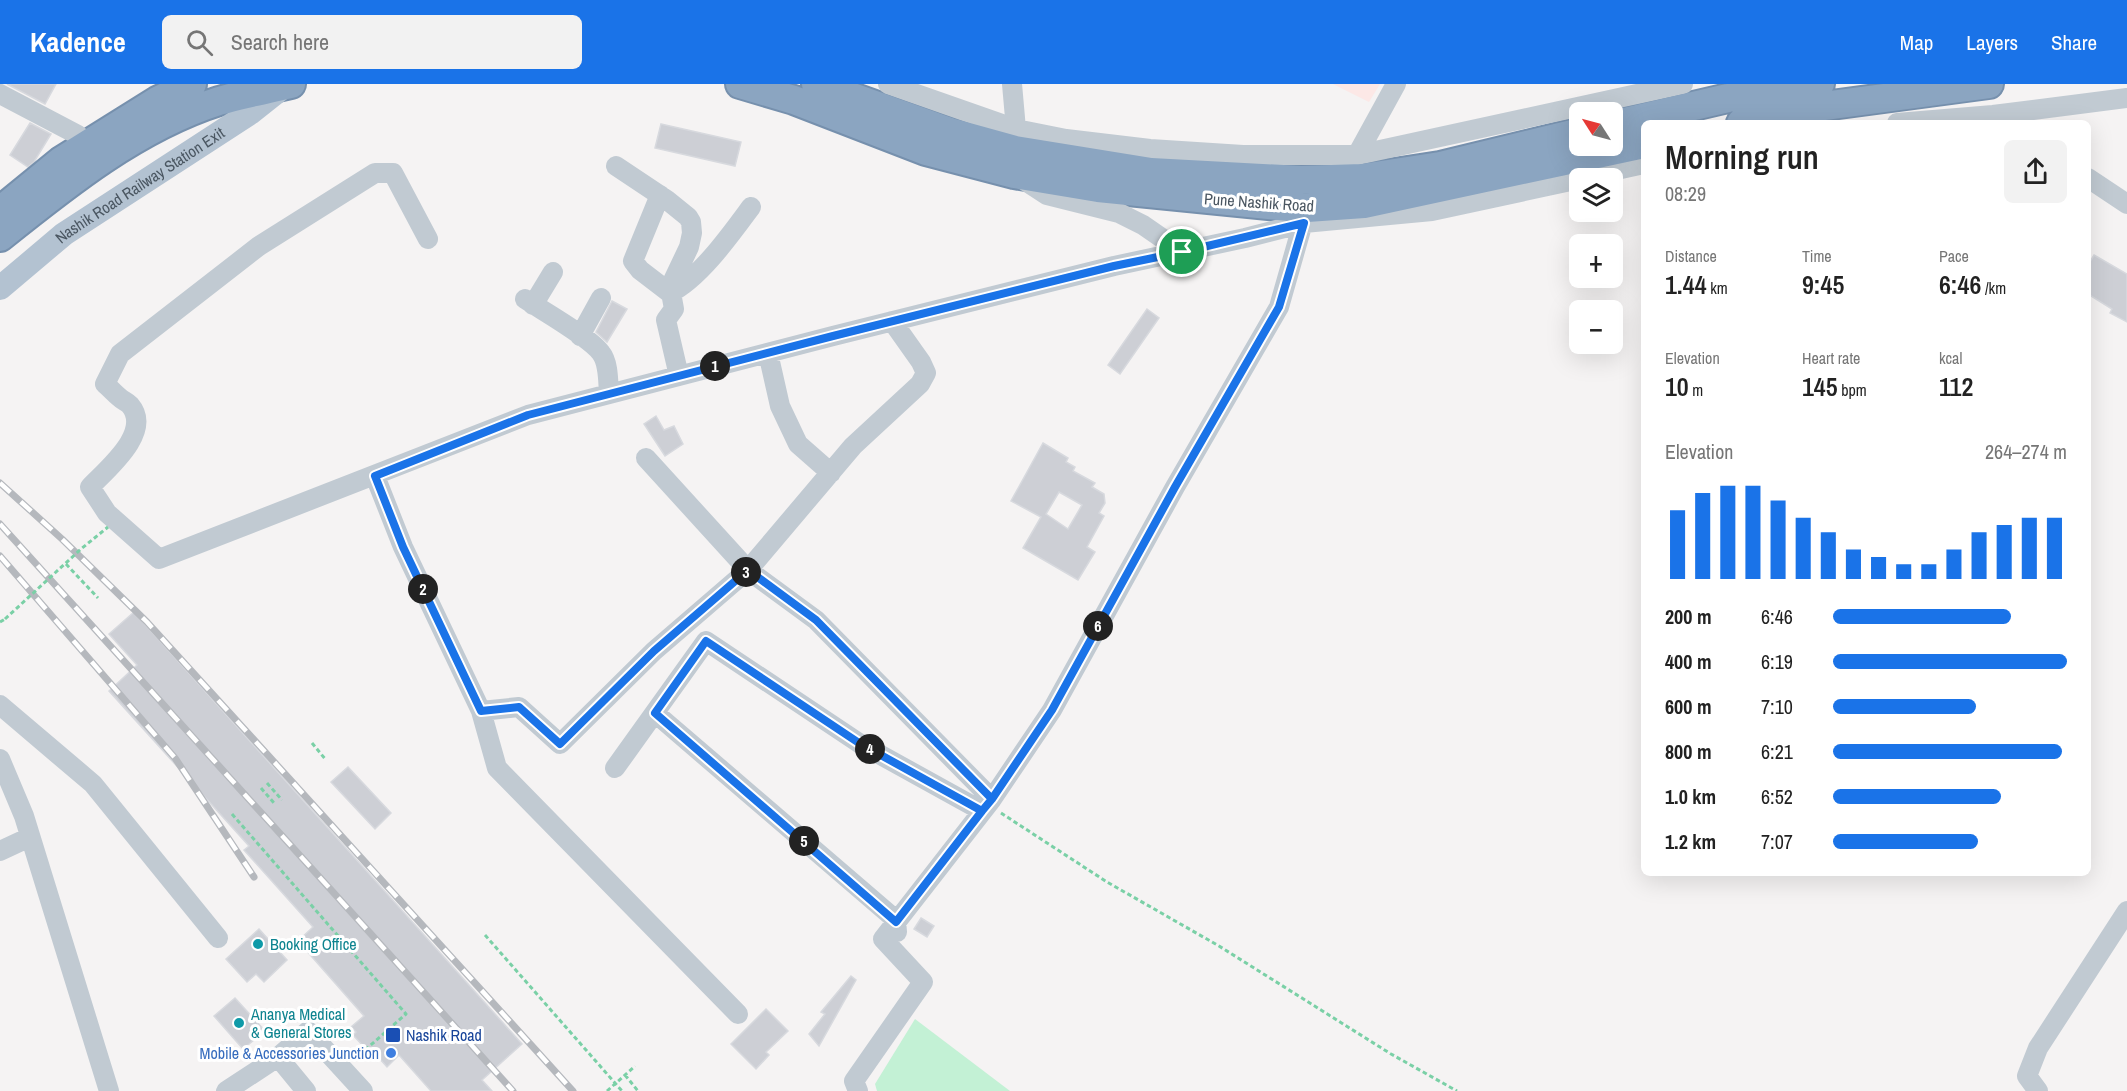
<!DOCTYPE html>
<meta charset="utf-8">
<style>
body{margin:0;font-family:"Archivo Narrow",sans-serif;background:#f2f2f2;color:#222;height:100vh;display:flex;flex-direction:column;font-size:22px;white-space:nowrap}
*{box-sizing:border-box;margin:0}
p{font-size:20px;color:#767676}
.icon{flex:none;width:33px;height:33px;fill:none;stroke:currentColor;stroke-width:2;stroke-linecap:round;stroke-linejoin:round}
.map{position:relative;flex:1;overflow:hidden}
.drawer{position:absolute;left:1641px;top:36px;width:450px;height:756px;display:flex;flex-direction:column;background:#fff;border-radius:9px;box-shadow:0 6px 24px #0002}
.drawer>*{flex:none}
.needle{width:39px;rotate:306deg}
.buttons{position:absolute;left:1569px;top:18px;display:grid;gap:12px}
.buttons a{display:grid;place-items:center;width:54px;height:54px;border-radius:9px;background:#fff;box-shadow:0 6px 24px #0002;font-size:30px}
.pin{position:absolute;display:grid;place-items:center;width:51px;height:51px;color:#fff;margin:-26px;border:3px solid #fff;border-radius:50%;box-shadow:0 2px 6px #0007}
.km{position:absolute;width:30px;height:30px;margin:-15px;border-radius:50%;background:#222;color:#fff;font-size:16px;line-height:30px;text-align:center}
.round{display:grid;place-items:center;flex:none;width:63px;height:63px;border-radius:9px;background:#f2f2f2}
.head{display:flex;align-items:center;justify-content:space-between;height:102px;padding:0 24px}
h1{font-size:33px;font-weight:600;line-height:45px}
.figures{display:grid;grid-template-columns:repeat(3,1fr);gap:9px;height:102px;padding:6px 24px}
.figures div{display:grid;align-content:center}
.figures b{font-size:26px;font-weight:600}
.figures small{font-size:16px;font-weight:400}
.figures p{font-size:16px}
.chart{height:168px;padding:12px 24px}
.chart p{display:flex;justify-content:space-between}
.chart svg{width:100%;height:108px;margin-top:6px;stroke:#1a73e8;stroke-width:6}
ul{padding:0 24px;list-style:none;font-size:20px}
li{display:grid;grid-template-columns:96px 72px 1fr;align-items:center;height:45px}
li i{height:15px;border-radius:8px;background:#1a73e8}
header{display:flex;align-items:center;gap:36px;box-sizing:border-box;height:84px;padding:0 30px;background:#1a73e8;color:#fff}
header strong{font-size:28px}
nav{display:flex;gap:33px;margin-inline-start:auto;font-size:21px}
.search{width:420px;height:54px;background:#f2f2f2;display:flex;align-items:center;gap:15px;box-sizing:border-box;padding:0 21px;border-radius:9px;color:#767676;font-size:22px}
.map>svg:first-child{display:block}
.medical{fill:#fce8e6}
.green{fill:#c3f1d5}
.building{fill:#cdcfd5;stroke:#d7d9de;stroke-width:1.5;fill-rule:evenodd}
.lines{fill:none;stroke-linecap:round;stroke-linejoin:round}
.highway-casing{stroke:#7690ad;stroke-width:32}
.path{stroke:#7ad0a6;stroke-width:3;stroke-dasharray:4.5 3;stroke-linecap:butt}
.minor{stroke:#c1cad2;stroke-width:20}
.major{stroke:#b3c2d1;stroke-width:24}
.highway{stroke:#8ba5c1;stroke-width:28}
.rail-casing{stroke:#b5b8bd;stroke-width:7}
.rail{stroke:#fff;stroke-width:4.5;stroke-dasharray:14;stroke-linecap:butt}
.path-bridge{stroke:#7ad0a6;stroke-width:3;stroke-dasharray:4.5 3;stroke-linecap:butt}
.route-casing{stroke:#fff;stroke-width:12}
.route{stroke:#1a73e8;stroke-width:8}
.culture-dot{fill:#0f9aa8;stroke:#fff;stroke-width:2}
.transit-dot{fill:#1a4fb4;stroke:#fff;stroke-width:2}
.shop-dot{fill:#3f7fe0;stroke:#fff;stroke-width:2}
.labels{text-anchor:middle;stroke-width:6;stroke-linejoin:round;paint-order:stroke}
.street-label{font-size:16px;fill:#4a5661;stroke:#fff}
.culture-label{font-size:16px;fill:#0d838f;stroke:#fff;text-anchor:start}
.transit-label{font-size:16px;fill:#164399;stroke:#fff;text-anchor:start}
.shop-label{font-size:16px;fill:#366cbe;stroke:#fff;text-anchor:end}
</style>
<header>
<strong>Kadence</strong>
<div class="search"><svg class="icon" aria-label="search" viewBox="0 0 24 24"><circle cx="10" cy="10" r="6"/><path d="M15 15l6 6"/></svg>Search here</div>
<nav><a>Map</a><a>Layers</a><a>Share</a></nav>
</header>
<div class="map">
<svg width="2127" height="1007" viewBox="0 0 2127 1007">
<rect width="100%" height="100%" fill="#f5f3f3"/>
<path class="medical" d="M1333 0H1380L1369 18Z"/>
<path class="green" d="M915 935 1010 1007H877L875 1000Z"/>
<path class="building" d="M7 0H56L45 20Z
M30 39 51 50 34 78 28 83 10 71Z
M661 40 741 58 735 82 655 64Z
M2094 171 2127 190V238L2110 229 2112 225 2088 210V181Z
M612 217 627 225 607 258 596 248Z
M1147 225 1159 234 1120 290 1108 281Z
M656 332 664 346 674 342 683 360 665 372 644 340Z
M1043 359 1068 374 1066 378 1075 383 1073 387 1095 399 1092 403 1104 410 1105 419 1099 429 1104 432 1087 463 1095 468 1078 496 1023 464 1041 433 1011 417ZM1059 408 1082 421 1068 445 1046 430Z
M134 528 522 960 482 996 492 1007H431L399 971 387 983 379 974 377 977 353 951 356 948 351 943 364 932 298 857 313 843 244 766 249 762 109 607 137 581 109 550Z
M348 683 391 729 375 745 331 698Z
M921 834 934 842 927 853 914 845Z
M259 845 287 876 264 898 256 890 247 898 226 875Z
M851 892 856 896 819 962 809 950 825 930 821 928Z
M235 914 265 947 243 965 214 932Z
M766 925 788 947 766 968 769 971 756 985 731 960Z"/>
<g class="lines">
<g class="highway-casing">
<path id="highway" d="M740 0 794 16 926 67 1014 90 1098 104 1289 123 1307 124 1364 120 1644 60
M816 0 950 48 1015 66 1151 88 1301 96 1362 94 1440 82 1580 48
M1741 39 1809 24 1989 0
M1612 41 1728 14 1820 0
M0 127 61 77 157 17 192 0
M0 153C66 100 137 43 219 17 242 10 267 6 291 0"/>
</g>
<path class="path" d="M66 480 98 514
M0 538 5 535
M312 659 326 676
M267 699 282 716
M261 704 274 719
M1001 729 1107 798 1219 862 1391 970 1457 1007
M232 730 406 930 356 974
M485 851 622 1007
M625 991 638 1007
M607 1007 635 982"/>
<path class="minor" d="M888 0 1016 45 1066 55 1150 65 1243 71H1357L1683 0
M1012 0 1016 45 1015 57
M0 10 78 51
M1897 39 1993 31 2127 14
M1357 71 1396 0
M616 82 667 116 688 133 691 138 692 149 689 163 670 203 674 225 666 236 679 292
M1580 94 1644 80
M2088 94 2127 120
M1024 96 1047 111 1119 129 1143 141 1182 168
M660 111 633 177 640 186 670 209C700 194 731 150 751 123
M428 155 393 89H375L259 162 120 270 105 300C110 304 114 309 119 313 122 316 127 318 130 321 153 348 107 385 90 403L107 429 159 475 528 331 833 252 1114 182 1245 154 1304 139 1432 127 1580 95
M525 215C543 227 591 254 601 269 609 279 608 298 609 310
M533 221 553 188
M580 252 601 214
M768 269 780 322 798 360 831 389
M646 374 748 486 853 362 920 300 926 289 921 278 892 237
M375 392 403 463 481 627 519 623 560 660 654 567 748 486 816 536 992 715
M0 621 93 700 218 854
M481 627 497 684 738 930
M655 629 896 836 897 848
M0 675 24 732 109 1007
M615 684 706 557 859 659 982 727
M0 767 30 753
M278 973 306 1007
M226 1007 278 973 308 947 363 1007
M858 1007 854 997 923 898 883 855 992 715 1052 626 1175 403 1279 223 1306 128
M2038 1007 2027 992 2038 964 2127 827"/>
<path class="major" id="s1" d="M0 204 64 150 250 29 284 2"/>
<use href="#highway" class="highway"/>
<g class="rail-casing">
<path id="rail" d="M0 399 62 455 147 538 573 1007
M0 440 513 1007
M0 472 175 674 254 793"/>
</g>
<use href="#rail" class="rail"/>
<path class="path-bridge" d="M5 535 81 465 108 443"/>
</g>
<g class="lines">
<g class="route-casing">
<path id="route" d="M1182 168 1114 182 833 252 528 331 375 392 403 463 481 627 519 623 560 660 654 567 748 486 816 536 992 715 982 727 859 659 706 557 655 629 896 838 982 727 992 715 1052 626 1175 403 1279 223 1304 139 1182 168"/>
</g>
<use href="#route" class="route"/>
</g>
<g class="culture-dot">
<circle cx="258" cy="860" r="6"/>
<circle cx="239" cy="939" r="6"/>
</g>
<rect class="transit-dot" x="385" y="943" width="16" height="16" rx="3"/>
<circle class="shop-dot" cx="391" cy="969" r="6"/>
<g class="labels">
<g class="street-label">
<text dy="6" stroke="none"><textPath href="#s1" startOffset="174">Nashik Road Railway Station Exit</textPath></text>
<text transform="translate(1259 118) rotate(4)" y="6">Pune Nashik Road</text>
</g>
<g class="culture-label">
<text x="270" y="866">Booking Office</text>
<text x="251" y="936">Ananya Medical<tspan x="251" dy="18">&amp; General Stores</tspan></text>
</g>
<g class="transit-label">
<text x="406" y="957">Nashik Road</text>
</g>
<g class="shop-label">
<text x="379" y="975">Mobile &amp; Accessories Junction</text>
</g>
</g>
</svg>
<div class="buttons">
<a><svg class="needle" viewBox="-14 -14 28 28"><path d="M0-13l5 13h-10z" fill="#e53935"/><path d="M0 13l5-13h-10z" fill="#767676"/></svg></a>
<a><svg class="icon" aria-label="layers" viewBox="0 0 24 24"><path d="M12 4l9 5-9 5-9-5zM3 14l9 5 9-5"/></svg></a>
<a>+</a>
<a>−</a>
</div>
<div class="pin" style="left:1182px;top:168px;background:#1e9e55"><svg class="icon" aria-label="arrive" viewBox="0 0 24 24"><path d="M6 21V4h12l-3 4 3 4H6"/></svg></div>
<b class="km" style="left:715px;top:282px">1</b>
<b class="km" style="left:423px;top:505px">2</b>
<b class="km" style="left:746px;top:488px">3</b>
<b class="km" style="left:870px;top:665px">4</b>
<b class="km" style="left:804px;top:757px">5</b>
<b class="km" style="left:1098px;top:542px">6</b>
<section class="drawer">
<div class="head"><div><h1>Morning run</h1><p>08:29</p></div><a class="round"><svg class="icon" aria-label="share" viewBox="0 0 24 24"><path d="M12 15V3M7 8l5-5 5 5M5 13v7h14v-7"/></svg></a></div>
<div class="figures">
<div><p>Distance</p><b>1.44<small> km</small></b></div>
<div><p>Time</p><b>9:45</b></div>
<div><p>Pace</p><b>6:46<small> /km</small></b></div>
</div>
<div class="figures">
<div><p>Elevation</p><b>10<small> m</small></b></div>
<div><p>Heart rate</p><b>145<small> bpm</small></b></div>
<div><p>kcal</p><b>112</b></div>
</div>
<div class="chart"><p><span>Elevation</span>264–274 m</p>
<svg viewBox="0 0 160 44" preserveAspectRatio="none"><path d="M5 44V16M15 44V9M25 44V6M35 44V6M45 44V12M55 44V19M65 44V25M75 44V32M85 44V35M95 44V38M105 44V38M115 44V32M125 44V25M135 44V22M145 44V19M155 44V19"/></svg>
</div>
<ul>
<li><b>200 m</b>6:46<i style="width:76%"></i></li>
<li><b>400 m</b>6:19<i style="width:100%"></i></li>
<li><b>600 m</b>7:10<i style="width:61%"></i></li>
<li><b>800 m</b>6:21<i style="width:98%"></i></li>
<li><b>1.0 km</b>6:52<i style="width:72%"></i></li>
<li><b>1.2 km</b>7:07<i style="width:62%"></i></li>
</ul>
</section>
</div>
